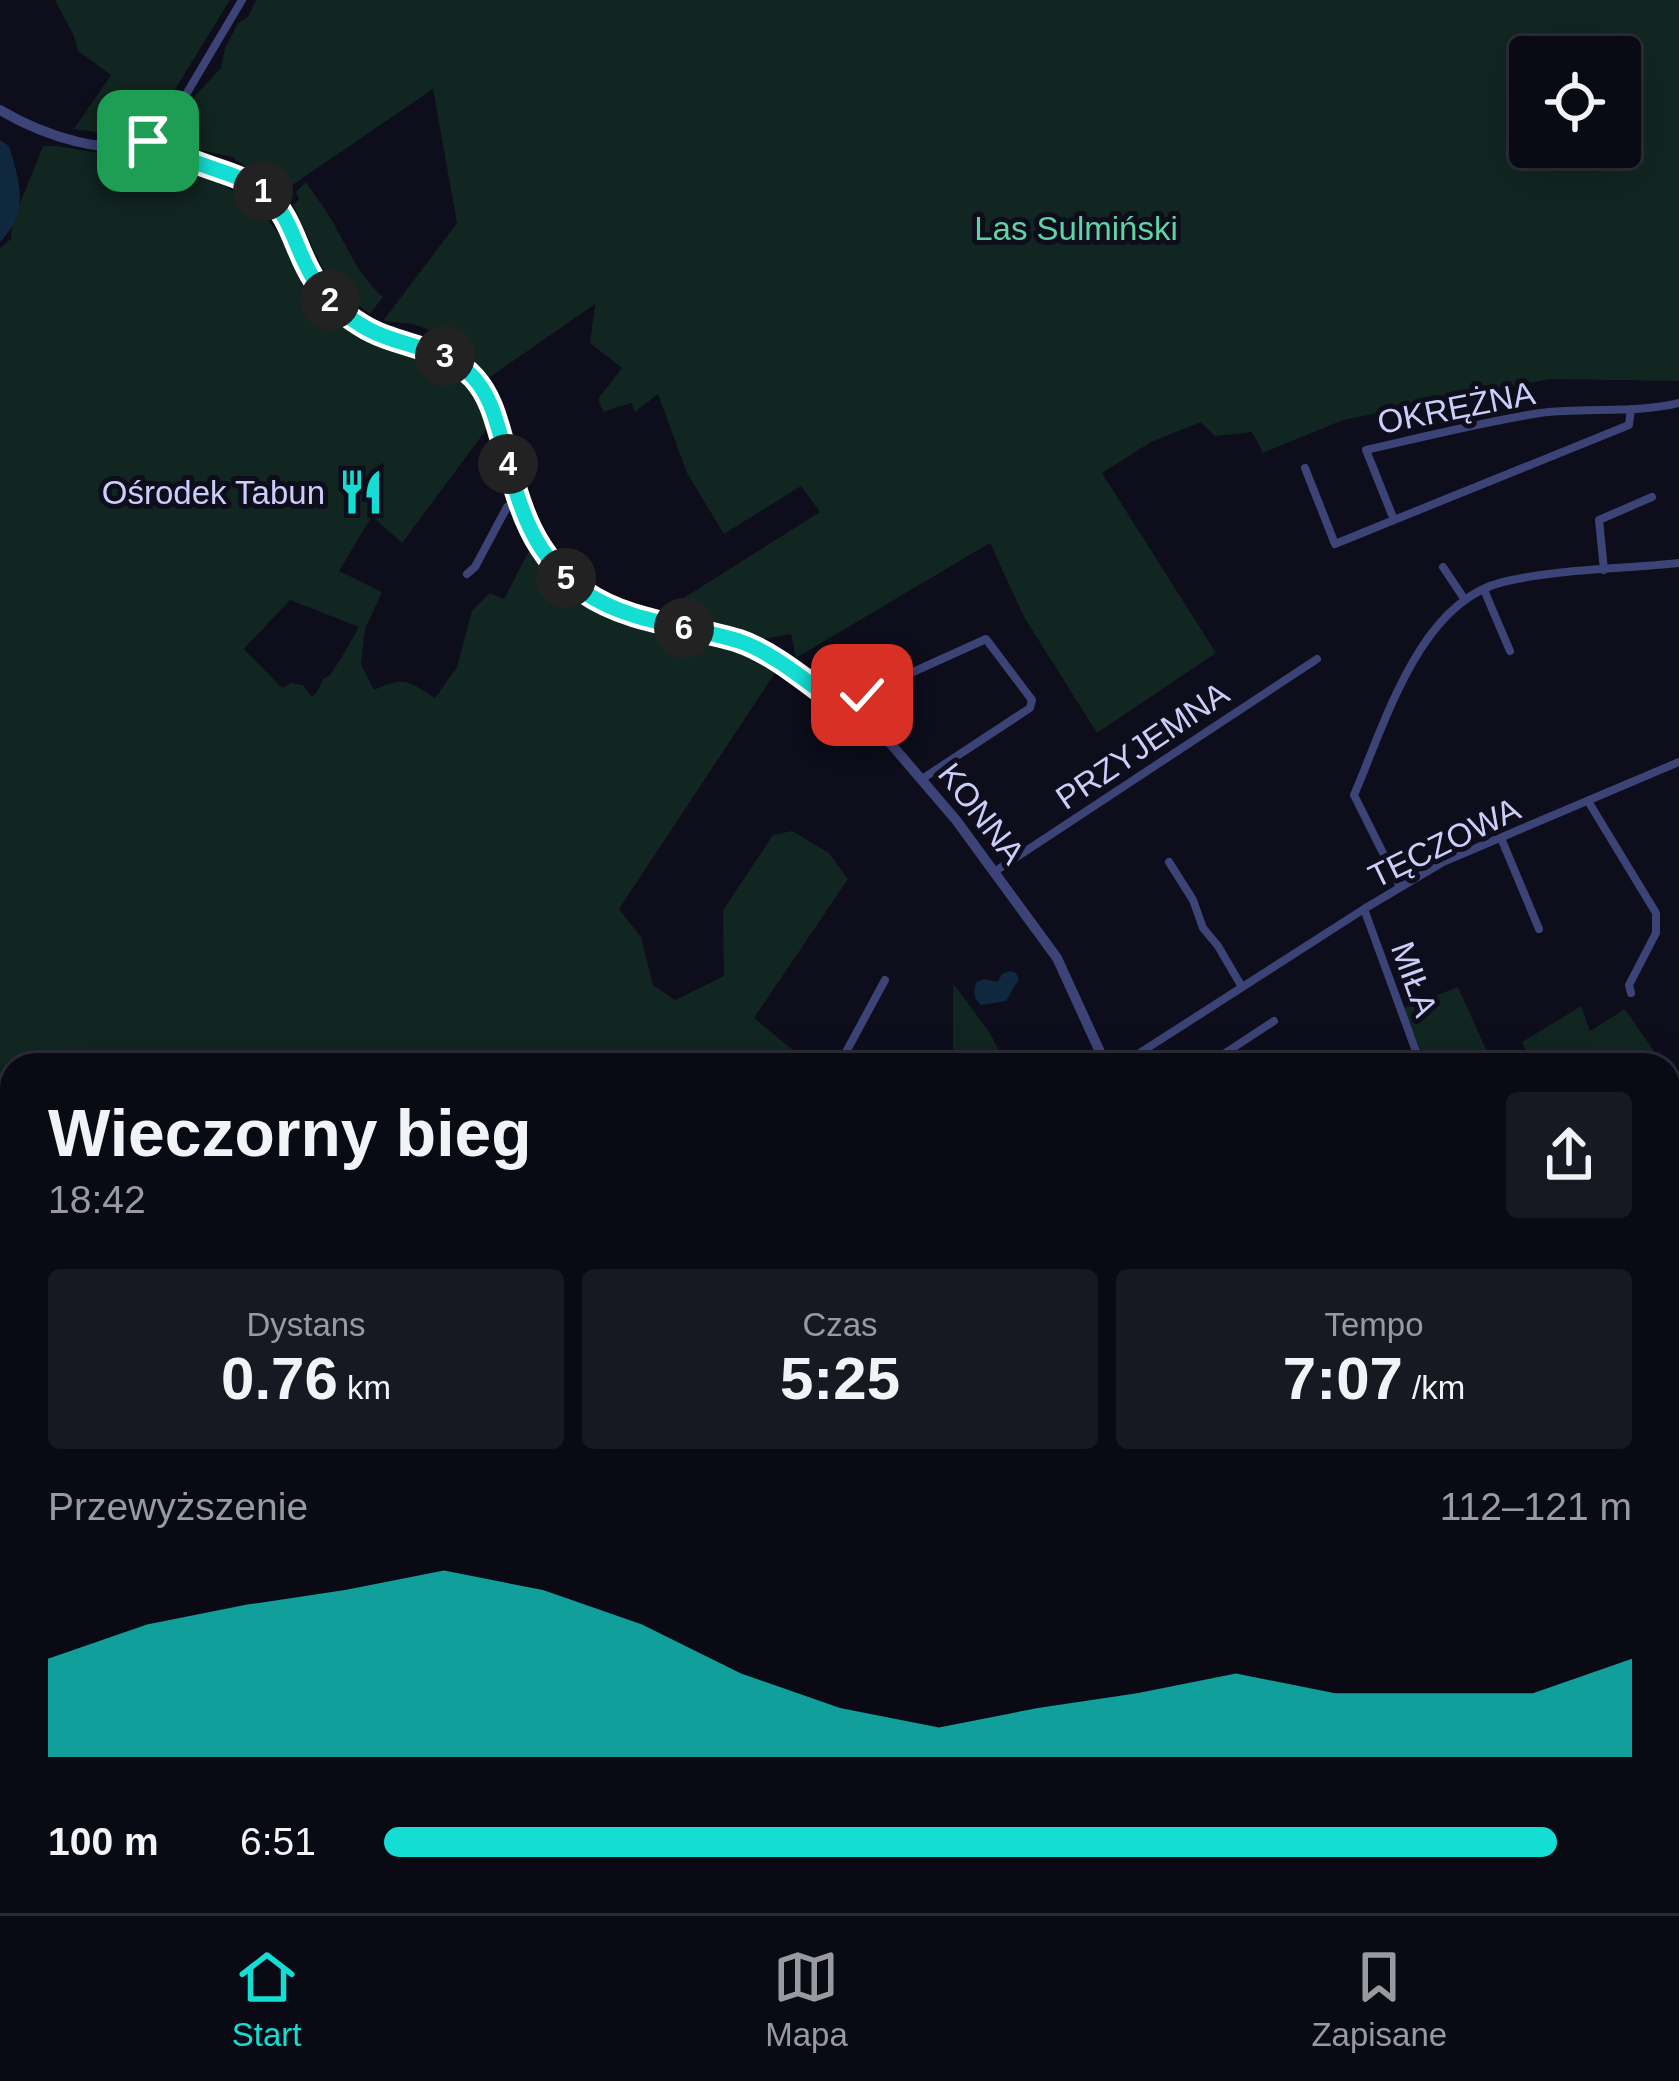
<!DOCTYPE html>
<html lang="pl">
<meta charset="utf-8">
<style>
body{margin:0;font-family:Helvetica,sans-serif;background:#181822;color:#f1f3f6;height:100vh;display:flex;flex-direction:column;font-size:45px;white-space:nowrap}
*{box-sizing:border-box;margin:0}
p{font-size:39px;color:#999aa0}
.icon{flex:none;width:66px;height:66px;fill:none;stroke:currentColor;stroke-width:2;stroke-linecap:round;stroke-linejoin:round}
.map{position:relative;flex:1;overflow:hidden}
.sheet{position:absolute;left:0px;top:1053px;width:1680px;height:861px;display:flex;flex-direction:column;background:#0a0a14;border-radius:36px 36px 0 0;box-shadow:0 12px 48px #0002,0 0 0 3px #2a2b34}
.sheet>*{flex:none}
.fabs{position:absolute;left:1509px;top:36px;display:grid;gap:24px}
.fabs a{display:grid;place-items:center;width:132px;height:132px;border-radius:12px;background:#0a0a14;box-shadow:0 12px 48px #0002,0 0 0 3px #2a2b34;font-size:60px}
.pin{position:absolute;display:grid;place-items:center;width:102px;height:102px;color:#fff;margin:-51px;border-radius:24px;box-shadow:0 6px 18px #0006}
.km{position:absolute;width:60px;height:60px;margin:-30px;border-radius:50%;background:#222;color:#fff;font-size:33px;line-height:60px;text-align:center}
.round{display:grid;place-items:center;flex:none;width:126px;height:126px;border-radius:12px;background:#181822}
.summary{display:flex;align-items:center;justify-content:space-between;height:204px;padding:0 48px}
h1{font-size:66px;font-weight:700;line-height:90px}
.stats{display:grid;grid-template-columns:repeat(3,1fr);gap:18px;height:204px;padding:12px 48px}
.stats div{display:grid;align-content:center;border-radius:12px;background:#181822;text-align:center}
.stats b{font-size:60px;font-weight:700}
.stats small{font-size:33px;font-weight:400}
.stats p{font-size:33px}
.chart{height:336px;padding:24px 48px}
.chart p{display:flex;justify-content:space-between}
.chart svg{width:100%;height:216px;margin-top:12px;fill:#14ded4;opacity:.7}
ul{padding:0 48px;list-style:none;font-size:39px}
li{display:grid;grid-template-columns:192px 144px 1fr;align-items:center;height:90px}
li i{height:30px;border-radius:15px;background:#14ded4}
.dock{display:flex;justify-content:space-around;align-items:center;height:168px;border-top:3px solid #2a2b34;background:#0a0a14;font-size:33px;color:#999aa0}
.dock a{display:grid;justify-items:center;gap:6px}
.dock .selected{color:#14ded4}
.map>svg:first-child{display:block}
.green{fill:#112521;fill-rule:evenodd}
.water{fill:#0f283d}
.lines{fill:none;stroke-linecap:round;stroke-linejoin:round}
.minor{stroke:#3c4376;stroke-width:8}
.tertiary{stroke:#3c4376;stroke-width:10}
.route-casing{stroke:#fff;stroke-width:24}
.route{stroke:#14ded4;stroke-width:15}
.labels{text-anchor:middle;stroke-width:10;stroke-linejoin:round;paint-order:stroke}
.park-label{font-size:33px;fill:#60d3a4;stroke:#0d0d1b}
.street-label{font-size:33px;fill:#cccefa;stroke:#0d0d1b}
.poi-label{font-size:33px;fill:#cccefa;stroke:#0d0d1b;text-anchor:end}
</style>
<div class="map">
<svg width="1679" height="1913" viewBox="0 0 1679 1913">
<rect width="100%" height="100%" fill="#0d0d1b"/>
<path class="green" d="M55 0H230L155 122C133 140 101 132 74 129L111 75 78 51 74 36Z
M256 0H1679V381L1550 379 1343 420 1263 453 1252 432 1215 436 1201 422 1151 442 1102 473 1216 653 1097 733 1024 617 990 543 796 658 791 634 763 639 745 631 663 611 820 512 801 486 724 534 687 473 658 394 635 412 631 403 603 412 598 399 622 368 590 343 595 304 490 377 449 337 413 324 383 321 457 223 433 89 282 192 232 157 191 148 176 138 195 96 221 68 225 48 238 23 248 17ZM1530 57H1620V147H1530Z
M43 146H57L185 167 209 176 258 207 284 241 304 289 316 302 321 301 357 332 442 360 465 376 475 388 492 422 402 543 372 516 339 571 382 592 365 629 361 664 374 690C405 676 408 681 435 698L457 667 472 611 490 593 504 599 532 545C545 563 557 581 575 595 622 629 684 628 737 645 752 650 765 661 777 670L619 909 641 937 653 985 675 1000 724 976 723 910 773 835 792 831 829 853 848 879 754 1018 811 1065H12V1203L0 1191V248L11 239 12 223ZM290 600 359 627 340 660 330 675 323 679 317 692 312 697 303 685 291 683 282 688 244 649Z
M306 182C315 196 326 209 334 224 349 251 359 276 383 297L370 314 346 297 322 267 293 205 299 200 296 192Z
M953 983 990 1033 1006 1065H938L953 1057Z
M1458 987 1493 1065H1426L1404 1008Z
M1581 1006 1590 1031 1625 1009 1660 1060 1652 1065H1532L1522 1042Z
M0 1217 12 1225V1902H185L191 1913H0Z
M1668 1794 1679 1806V1913H842L841 1902H1668Z"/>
<path class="water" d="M0 140 9 146C20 183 30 210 0 242Z
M1010 971 1016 973 1019 979 1006 1001 981 1005C974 999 972 991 977 982L984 979 998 982 1002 974Z"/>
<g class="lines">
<path class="minor" d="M156 137 172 118 242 0
M1631 409 1629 425 1394 520 1366 450C1423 437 1482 422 1540 413 1586 407 1634 414 1679 403
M1305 468 1335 544 1394 520
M1443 567 1465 600
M1604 570 1599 520 1652 497
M467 574 475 567 507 507 518 502
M1484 590 1510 651
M846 709 862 695 986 639 1032 700 1030 708 922 779
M1588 801 1656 913V933L1629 985 1631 993
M1501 838 1539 929
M1169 862 1193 900 1203 928 1218 946 1242 987
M994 872 1317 659
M1400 887 1354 795C1385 724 1419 602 1503 582 1557 569 1623 569 1679 563
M1364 909 1421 1065
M839 1065 885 980
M1121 1065 1364 909 1443 862 1679 762
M1207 1065 1274 1021
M1668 1436 1679 1456
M1668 1590 1679 1583
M492 1902 494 1913
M302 1913 327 1902
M439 1913 461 1902"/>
<path class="tertiary" d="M0 110C39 133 113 162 156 137L179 156 243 178 270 197 287 219 314 280 337 307 356 322 379 334 439 353 471 375 486 393 494 413 518 502 529 530 567 578 592 597 617 609 754 647 846 709 891 744 956 820 1057 958 1106 1065
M0 1206 12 1214
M1668 1687 1679 1689"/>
</g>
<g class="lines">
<g class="route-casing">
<path id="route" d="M148 141 156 137C184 170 235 166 267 195 293 219 296 253 315 281 326 299 343 314 361 325 397 348 444 345 474 378 491 397 496 420 503 444 519 504 530 554 584 592 629 623 687 625 739 641 775 653 814 688 846 710L862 695"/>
</g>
<use href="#route" class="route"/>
</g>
<defs>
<g id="restaurant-bare" transform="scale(3.6)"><path d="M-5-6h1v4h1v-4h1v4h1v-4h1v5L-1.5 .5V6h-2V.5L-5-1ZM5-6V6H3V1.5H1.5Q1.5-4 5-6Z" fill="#14ded4" stroke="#0d0d1b" stroke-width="2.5" paint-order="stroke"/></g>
</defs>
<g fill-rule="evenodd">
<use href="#restaurant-bare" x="361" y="492"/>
</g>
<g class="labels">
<g class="park-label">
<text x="1076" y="240">Las Sulmiński</text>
</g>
<g class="street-label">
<text transform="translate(1456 407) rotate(-11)" y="12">OKRĘŻNA</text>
<text transform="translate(1142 745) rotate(-34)" y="12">PRZYJEMNA</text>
<text transform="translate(982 813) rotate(52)" y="12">KONNA</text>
<text transform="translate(1444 842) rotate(-26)" y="12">TĘCZOWA</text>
<text transform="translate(1415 979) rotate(70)" y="12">MIŁA</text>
</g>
<g class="poi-label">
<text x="325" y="504">Ośrodek Tabun</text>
</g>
</g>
</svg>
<div class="fabs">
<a><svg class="icon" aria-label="locate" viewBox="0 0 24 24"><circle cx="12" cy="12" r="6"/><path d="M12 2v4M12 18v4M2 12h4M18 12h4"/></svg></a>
</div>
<div class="pin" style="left:148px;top:141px;background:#1e9e55"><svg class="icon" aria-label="arrive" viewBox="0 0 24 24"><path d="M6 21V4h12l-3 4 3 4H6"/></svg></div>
<div class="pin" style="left:862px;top:695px;background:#d93025"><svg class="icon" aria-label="check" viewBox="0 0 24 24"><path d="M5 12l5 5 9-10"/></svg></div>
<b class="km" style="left:263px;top:191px">1</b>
<b class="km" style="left:330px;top:300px">2</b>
<b class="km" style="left:445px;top:356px">3</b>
<b class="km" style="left:508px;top:464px">4</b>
<b class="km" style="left:566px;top:578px">5</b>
<b class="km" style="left:684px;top:628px">6</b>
<section class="sheet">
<div class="summary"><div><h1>Wieczorny bieg</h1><p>18:42</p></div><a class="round"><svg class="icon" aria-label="share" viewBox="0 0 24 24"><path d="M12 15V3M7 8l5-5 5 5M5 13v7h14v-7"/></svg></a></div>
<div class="stats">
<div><p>Dystans</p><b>0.76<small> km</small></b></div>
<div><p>Czas</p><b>5:25</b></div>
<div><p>Tempo</p><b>7:07<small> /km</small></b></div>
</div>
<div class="chart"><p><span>Przewyższenie</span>112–121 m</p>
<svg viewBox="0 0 160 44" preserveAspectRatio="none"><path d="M0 44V24L10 17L20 13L30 10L40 6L50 10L60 17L70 27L80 34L90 38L100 34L110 31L120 27L130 31L140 31L150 31L160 24V44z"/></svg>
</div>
<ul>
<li><b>100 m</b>6:51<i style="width:94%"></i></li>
</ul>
</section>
</div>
<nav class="dock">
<a class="selected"><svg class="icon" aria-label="home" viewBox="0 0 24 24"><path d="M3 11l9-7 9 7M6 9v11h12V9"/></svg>Start</a>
<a><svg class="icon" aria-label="map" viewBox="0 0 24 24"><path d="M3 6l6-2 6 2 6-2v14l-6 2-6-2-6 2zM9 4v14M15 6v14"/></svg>Mapa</a>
<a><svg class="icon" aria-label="saved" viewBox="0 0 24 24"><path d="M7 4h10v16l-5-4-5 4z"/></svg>Zapisane</a>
</nav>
